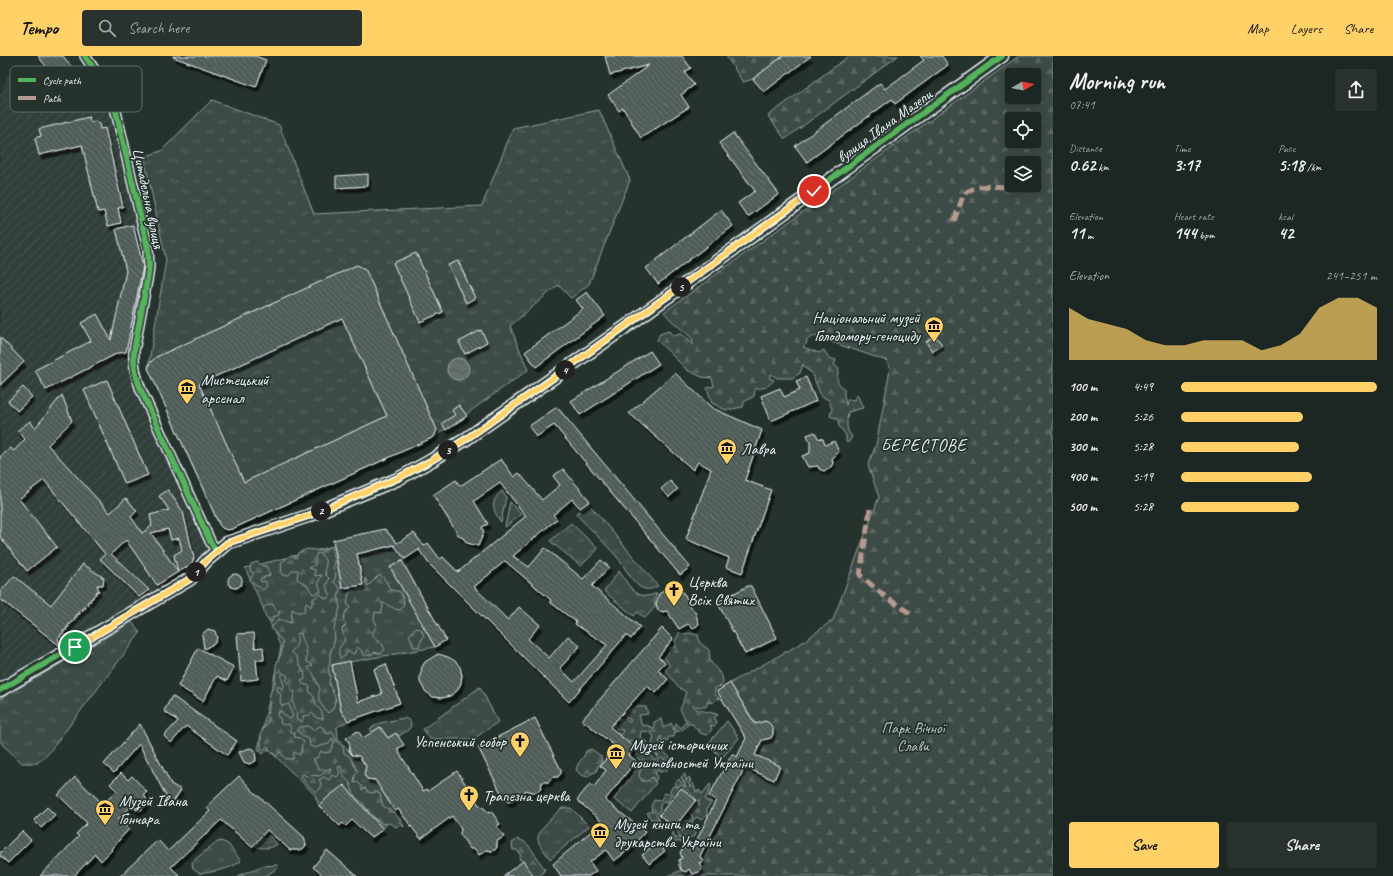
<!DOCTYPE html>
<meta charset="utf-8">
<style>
body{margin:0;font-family:Caveat,sans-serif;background:#29322f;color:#f1f3f6;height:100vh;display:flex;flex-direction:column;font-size:15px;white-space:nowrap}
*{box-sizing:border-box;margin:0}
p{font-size:13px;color:#a0a5a5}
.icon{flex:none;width:22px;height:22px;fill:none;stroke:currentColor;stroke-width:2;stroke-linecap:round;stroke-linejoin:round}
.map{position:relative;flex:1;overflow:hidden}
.side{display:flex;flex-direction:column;background:#1c2622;width:340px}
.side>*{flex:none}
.needle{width:26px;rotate:80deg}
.fabs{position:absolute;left:1005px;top:12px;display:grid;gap:8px}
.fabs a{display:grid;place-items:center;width:36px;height:36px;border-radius:4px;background:#1c2622;box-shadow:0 2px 10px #0003,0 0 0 1px #3a4340;font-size:20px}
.pin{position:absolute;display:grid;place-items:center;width:34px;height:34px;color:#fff;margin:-17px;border:2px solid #fff;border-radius:50%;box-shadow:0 1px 4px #0007}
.km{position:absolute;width:20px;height:20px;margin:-10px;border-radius:50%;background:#222;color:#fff;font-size:11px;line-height:20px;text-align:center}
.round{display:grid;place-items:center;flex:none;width:42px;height:42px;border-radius:4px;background:#29322f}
.head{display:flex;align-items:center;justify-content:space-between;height:68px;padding:0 16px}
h1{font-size:22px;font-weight:700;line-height:30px}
.metrics{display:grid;grid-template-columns:repeat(3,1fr);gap:6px;height:68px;padding:4px 16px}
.metrics div{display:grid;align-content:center}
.metrics b{font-size:17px;font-weight:700}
.metrics small{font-size:11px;font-weight:400}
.metrics p{font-size:11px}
.chart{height:112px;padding:8px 16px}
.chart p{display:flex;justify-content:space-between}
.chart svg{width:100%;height:72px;margin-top:4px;fill:#ffd166;opacity:.7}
.action{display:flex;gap:8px;margin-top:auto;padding:8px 16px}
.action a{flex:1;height:46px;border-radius:4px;background:#ffd166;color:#111;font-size:16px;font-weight:700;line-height:46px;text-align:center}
.action a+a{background:#29322f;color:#f1f3f6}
ul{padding:0 16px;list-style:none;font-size:13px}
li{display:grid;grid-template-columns:64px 48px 1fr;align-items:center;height:30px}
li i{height:10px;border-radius:5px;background:#ffd166}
header{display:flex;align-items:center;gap:24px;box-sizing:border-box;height:56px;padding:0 20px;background:#ffd166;color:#111}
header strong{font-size:19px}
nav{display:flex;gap:22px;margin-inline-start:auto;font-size:14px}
.search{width:280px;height:36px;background:#29322f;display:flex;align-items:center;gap:10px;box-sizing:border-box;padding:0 14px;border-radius:4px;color:#a0a5a5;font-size:15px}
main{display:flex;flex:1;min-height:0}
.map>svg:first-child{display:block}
.industrial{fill:url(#industrial-furrows)}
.grass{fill:url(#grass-tufts);stroke:#939ea0}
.forest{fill:url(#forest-firs);stroke:#939ea0;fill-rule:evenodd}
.garden{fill:#3e4b47;stroke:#939ea0}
.water{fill:url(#water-waves);stroke:#98a3a5}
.building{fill:url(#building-back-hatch);stroke:#e8f1f8;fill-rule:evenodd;filter:url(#shadow)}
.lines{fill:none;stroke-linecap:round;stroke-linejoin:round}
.minor-casing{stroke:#e8f1f8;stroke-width:12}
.major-casing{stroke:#e8f1f8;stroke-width:15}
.minor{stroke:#26332d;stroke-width:9}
.major{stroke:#26332d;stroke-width:12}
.quiet{stroke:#b69a8f;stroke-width:5;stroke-dasharray:10 5;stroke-linecap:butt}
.cycleway-casing{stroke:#26332d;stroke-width:8}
.cycleway{stroke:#56b35d;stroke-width:6}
.route-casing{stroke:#fff;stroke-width:8}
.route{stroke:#ffd166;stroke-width:5}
.labels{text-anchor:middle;stroke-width:3.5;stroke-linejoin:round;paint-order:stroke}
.street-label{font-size:16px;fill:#e8f1f8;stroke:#26332d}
.poi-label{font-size:16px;fill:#e8f1f8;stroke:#26332d;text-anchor:start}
.park-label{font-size:16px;fill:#b5bfc3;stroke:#26332d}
.neighbourhood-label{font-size:17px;letter-spacing:1px;fill:#e8f1f8;stroke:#26332d}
.key{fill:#26332d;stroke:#606c6a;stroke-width:1}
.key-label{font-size:11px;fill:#e8f1f8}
</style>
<header>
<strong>Tempo</strong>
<div class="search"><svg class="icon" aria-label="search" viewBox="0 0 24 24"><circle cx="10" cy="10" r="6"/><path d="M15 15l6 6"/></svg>Search here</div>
<nav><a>Map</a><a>Layers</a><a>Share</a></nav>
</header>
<main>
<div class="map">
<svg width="1053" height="820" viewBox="0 0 1053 820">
<defs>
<pattern id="industrial-furrows" width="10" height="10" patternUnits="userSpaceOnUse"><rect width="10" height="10" fill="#333f3a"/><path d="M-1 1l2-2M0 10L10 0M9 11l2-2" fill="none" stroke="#47524e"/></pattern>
<pattern id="grass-tufts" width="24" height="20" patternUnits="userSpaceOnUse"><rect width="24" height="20" fill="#3e4b47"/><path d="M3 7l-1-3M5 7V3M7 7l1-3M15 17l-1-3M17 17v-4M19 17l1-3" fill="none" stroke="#5a6562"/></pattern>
<pattern id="forest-firs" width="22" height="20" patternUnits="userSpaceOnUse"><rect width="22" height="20" fill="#3e4b47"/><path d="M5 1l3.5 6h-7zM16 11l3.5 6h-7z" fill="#5a6562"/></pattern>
<pattern id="water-waves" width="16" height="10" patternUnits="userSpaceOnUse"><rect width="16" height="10" fill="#636f6d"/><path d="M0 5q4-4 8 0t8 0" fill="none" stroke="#535a5a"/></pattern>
<pattern id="building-back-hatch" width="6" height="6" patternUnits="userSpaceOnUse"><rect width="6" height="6" fill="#505c59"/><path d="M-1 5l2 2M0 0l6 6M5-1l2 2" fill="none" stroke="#697472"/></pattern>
<filter id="shadow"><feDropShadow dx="2.5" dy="4.5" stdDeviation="0" flood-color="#0009"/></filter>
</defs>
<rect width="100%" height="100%" fill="#26332d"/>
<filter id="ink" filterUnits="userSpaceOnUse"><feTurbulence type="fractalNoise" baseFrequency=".025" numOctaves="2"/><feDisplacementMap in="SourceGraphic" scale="8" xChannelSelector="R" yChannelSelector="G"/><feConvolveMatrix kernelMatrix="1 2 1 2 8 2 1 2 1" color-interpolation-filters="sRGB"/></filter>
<g filter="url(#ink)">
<path class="industrial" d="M91 19 116 54 148 193 134 307 216 495 190 523 0 634V39L8 20 60 46Z"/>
<path class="grass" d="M212 44 279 69 314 158 482 150 513 72 599 54 630 124 589 228 571 242 558 229 510 270 528 314 434 381 232 473C226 474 223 472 219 468L148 312 166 204 144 101 161 95Z
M589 448 658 530C652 533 647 535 640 531 630 524 625 510 617 501 604 486 590 473 576 458Z
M571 467 598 493 581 510 550 485Z
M394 489 405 503 391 511 435 591 332 609 341 655 348 665 337 671 338 682 352 699 358 698 367 713 365 714 364 719 367 723H371L374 722 395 755 383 773 344 729 319 750 315 739 268 693 263 698 258 693 281 591 245 512 334 490 342 532 363 528 357 498Z
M619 515C629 529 636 547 657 537L655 542V551L645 562 637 556 634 560 604 535Z
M132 566 140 577 47 699 37 707H22L3 689 0 685V643Z
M480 631 498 666 473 683H430L423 673Z
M404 662C408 663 411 665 411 670L408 674 399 680 396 677 388 682 380 671 372 676 370 673 380 667Z
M727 665 739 682 722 702 708 688Z
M640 708 656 727 632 757 614 743Z
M562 752H571L589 770 550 803C547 798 540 791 538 784 536 775 556 758 562 752Z
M269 779 277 788C272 793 261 793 255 790L263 782 266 783Z
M221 785 228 788 241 805C229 814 215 815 200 818L193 813 192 806 215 787Z
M277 809 278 812 265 820H238L262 810Z"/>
<path class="forest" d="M726 0H783L753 23 743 26Z
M849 0H898L785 83 768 60Z
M1019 0H1053V820H668L681 814 686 816 703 805 762 684 771 682C774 675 773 668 765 665L757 670 730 627 800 588 833 564 879 441 868 409 876 389 890 314 887 305 814 280 806 284 807 287 803 291 819 297 824 294 829 302 836 304 834 309 839 313C836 324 836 325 844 333V339L846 349 848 343 854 344 857 338 863 352 848 356C847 364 845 375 852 380L849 386H846V379L839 370 838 363 830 360 832 353 829 344 821 340 812 317 806 313 803 308 800 317 792 322H777L771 318 769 322 774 324C768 331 764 333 755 332L754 340 744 346 743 351 726 354 712 347 707 332 714 330 712 322 702 321 687 314 657 284 660 278 669 275 673 280 680 278 689 283 692 289 693 283 671 264 664 256ZM1012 19H1034V41H1012ZM1012 63H1034V85H1012ZM1012 107H1034V129H1012Z
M332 490 333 498 336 506 333 512 336 518 334 526 340 532 338 542 340 552 334 573 335 584 330 597V608L328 613 330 621 329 628 336 643 333 652 328 657C321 649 316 643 320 633L313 617 308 612 313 609 306 605C309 591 303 589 301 577L297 578C298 587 297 590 291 596L297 601C298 610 306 614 305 623L301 625 303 628 310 630 309 635 314 641 316 649 322 656 323 663 317 662 312 657 308 660 304 659 302 666 296 663 297 655C292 648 292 644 295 636L291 635V628L286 626 288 620 283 617 281 621 284 629 282 633 278 630 277 634 281 639 280 645 282 650 289 648 293 661 289 663 280 655 277 660 281 663 280 667 284 669 289 668 291 672 289 675 295 677 294 681 299 682 304 686 301 691 302 694 300 699 294 696 293 703H286L280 696 277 700 270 695 268 690 262 695 261 693V677L268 665 270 637 275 628 276 609 281 598 283 586 271 572 279 563 291 567 292 553 297 556H304L306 547 311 551 313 543 320 538 326 543 331 539 326 531 329 522 325 518 326 506 321 498 317 497 315 502V509L309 512 315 514V520L322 519 318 526 321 536 313 538 307 529 297 523 298 514H293L289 519H282L281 507 291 499 296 502 298 497 307 493 322 495Z
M258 506 262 510H266L270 519 260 523 261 526 265 525 267 530 263 534 250 524 254 517 250 515 251 508Z
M379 519 383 521 391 534 400 536 404 544 403 551 399 554C392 553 389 548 382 547L383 551 381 557 375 556 374 563 377 570 372 577 376 584 381 586 385 593 381 598 375 596 370 599H363L361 594 357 591 354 598 348 595 345 600 340 602C338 594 338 591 345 585L342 573 346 569 343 564 346 555 350 552 347 548 349 537 365 531V522L368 530Z
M273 548 276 554 280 555 278 560H273L272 566 266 561 263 552 267 549Z
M415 572 421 573 424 580 420 587 419 591H413L412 584 409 580Z
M680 576 683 578 690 577 698 579 700 587 709 594 710 605 722 620 723 626 721 630 715 632V638L720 643 717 642 713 647 708 646 706 651 692 650C698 656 711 655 718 659L714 661 717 666 715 670 710 669 712 673 707 679C700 678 696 674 693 668H688C684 673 682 675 675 676L674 681H669L666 687 661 685V680L659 686 663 688 661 692C665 696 667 700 672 703L673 710 668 711 666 715 659 716 661 706H664L665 704 661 702 655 707 658 714 655 717 657 722 655 725 652 721 648 725H642L639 720 641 711 640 708V704L635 699 636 695 649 689 644 695 645 698 651 699 654 705 659 700 656 699V693L652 687 654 681 650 676 641 675 640 681 647 686 639 691 632 685 626 683 622 687 618 680 622 677 623 674H619L613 670 619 668 620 663 623 661 628 666H630V663L626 662 625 659C631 651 636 650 646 651L648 658 639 659 642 670 647 669 654 673V666L661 663 663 672 671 667 674 674 676 667 681 672 686 665 680 653C684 647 683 642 686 636 676 631 673 622 665 614L670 610 664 601 668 598 669 592 676 591 675 585Z
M308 670 313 674 320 670 325 673 327 678 333 676C335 683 338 686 343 691L344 697 350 701 358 716 355 719 354 727 357 726 362 730V734L365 732 370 737 376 736 380 738 383 750C393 755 401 762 404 771L400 768 396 771 389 767 382 768 369 757 363 747 355 741 350 727 344 721 341 710 338 711 340 717 337 721 332 719 329 724 324 721 319 724 321 727V732L316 736C313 734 302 724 301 720L303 718 308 721 313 719 320 720 323 717H329L331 712 326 714H319L313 703 317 702 321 695 325 697 330 696 334 686 332 682 329 688 320 690 316 692 310 690 309 683 304 681 297 675 300 671Z
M591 693 601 700 602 706 600 709 598 710 596 716 592 717 588 721 581 719 576 714C578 704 584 704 586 695Z
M685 718 686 724 689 721 691 725 689 728 690 731 693 727 696 735 699 734 702 738 711 727 710 733 705 744 712 746 707 752V759L701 764 697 761 693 764 692 769 696 774 694 780 690 782 684 779V783L688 786 684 788 678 785 676 787 671 781 673 775 675 783H676L678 780 680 783 681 781 676 775V772L679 771 682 775 685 773 682 772V766L684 764 688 766 693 762 690 757 696 749H700L698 747 700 744 698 745C692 739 688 733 680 729L670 741 668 746H663L660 750V754L656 759 661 766 656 763H651L647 757 652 755 651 750 654 744 660 745 665 737 671 739 670 735 673 730 678 731 675 727 679 723 682 728 686 731 681 721Z
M518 783C531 786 536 803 545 813L540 820H534L523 805 519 803 521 800 517 794H513L512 787Z"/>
<path class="garden" d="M502 435 506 441 501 466C492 454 490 445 502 435Z
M510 446 521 458 505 471Z"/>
<path class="water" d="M447 313a11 11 0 1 1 22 0a11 11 0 1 1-22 0Z"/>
<path class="building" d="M38 0H63L78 19 62 31Z
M173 0H255L266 4 256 31 173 1Z
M605 0H682L691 12 685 16 694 29 681 39 689 51 641 82 623 52 619 55 608 39 649 9 610 19Z
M783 0H811L764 36 753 23Z
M920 0H942L948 9 895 48 892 43 807 106 795 90 880 27 885 33 924 4Z
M89 61 90 66 95 65 99 68 100 73 105 72 123 151 118 152 121 167 108 170 104 155 98 156 82 89 39 99 35 82 41 80 39 73Z
M733 77 779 138 748 161 738 147 755 135 719 87Z
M368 118V130L336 132V120Z
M721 154 733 170 658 228 646 212Z
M133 169 143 210 126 296 118 297 46 334 35 314 91 285 81 267 97 258 111 284 126 215 116 173Z
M416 197 443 256 420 266 393 207Z
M458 205 475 242 466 247 448 209Z
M357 209 365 213 368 219 437 374 434 381 232 473 227 474 222 472 219 468 148 312 150 307 156 301ZM342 262 387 360 244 426 199 328Z
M587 236 605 260 536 311 525 296 583 253 576 244Z
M481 274 487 286 465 298 459 286Z
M935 279 942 289 932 295 926 286Z
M0 281 24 306 0 329Z
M650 295 659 308 580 359 571 345Z
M675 317 712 352 762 374 745 424 771 434 742 517 726 511 729 502 686 483 711 413 698 406 693 414 629 357Z
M806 321 816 345 771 365 761 340 780 332 784 341 800 334 796 325Z
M107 324 148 419 125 428 84 334Z
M23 331 32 341 17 355 8 345Z
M62 339 72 365 48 389 110 457 126 442 137 455 131 461 142 477 152 470 150 459 169 454 159 440 168 434 183 456 192 494 194 502 191 509 178 516 174 499 182 494 179 482 171 484 168 473 151 477 178 516 157 529 126 484 111 498 149 534 139 541 100 503 105 498 44 424 19 443 57 491 27 515 0 481V401L11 392 14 395 25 383 17 375 30 365 35 372Z
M459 349 467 360 446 374 442 367 455 359 452 354Z
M557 351 690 511 680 519 554 369 536 381 529 370Z
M815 376 818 382 823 383 825 389 834 385 839 396 832 403 833 407 831 411 824 415 819 413 818 410 808 411 802 400 810 397V386L807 379Z
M501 403 514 421 519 417 542 444 560 429 553 420 563 413 590 445 580 452 572 443 553 459 557 463 513 500 529 511 545 492 583 523 601 504 609 511 592 530 640 571 631 583 626 579 569 646 430 509 419 494 420 493 405 503 394 489 357 498 363 529 342 532 333 484 385 473 397 487 414 477 424 490 428 487 440 503 443 501 458 516 526 460 500 427 474 445 488 468 482 471 484 476 478 490 467 487 463 482 459 480 433 439 456 424 460 430ZM505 505 551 544 550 546 576 566 575 568 607 589 574 626 560 612 580 590 568 580 549 602 528 583 540 569 519 551 508 564 474 531Z
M670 425 678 433 669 441 661 433Z
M402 505 446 584 435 591 390 511Z
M83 508 104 522 103 529H97L99 535 96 536V538L93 540V542L90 543 91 545 87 546 88 549 85 550 86 552 82 553 83 555 79 556 80 558 76 559 77 561 74 562 75 564 71 566 72 567 68 569 69 571 66 572 67 574 63 575 64 577 60 579 61 581 58 582 60 590 0 543V536L14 520 51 549Z
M228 525a7 7 0 1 1 14 0a7 7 0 1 1-14 0Z
M748 530H751L777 582 745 598 717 546Z
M675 531 680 532 689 546V549L695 556 699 568 693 573 688 568 679 573 667 555 662 556 658 554 656 548 659 538 668 532Z
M662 572 673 583 658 601 665 606 658 614 668 623 656 637 647 630 610 671 635 692 629 699 636 705 605 744 645 776 631 792 614 805 606 794 590 806 596 815 589 820H561L553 808 602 766 577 744 590 728 594 731 606 714 600 710 616 691 582 664Z
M208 573 215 575 217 582 215 587 204 593 202 578Z
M254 577 255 592 263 591 264 604H256L258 623 241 625 237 578Z
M198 592 234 611 227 625 217 620 203 645 178 630Z
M438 598 448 601 455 605 460 611 462 619 461 627 457 635 450 640 442 642 433 641 425 635 420 626V621L422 611 425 606Z
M350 605 358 646 382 638 374 613 386 608 400 647 348 665 341 655 332 609Z
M730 627 755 668 765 665 769 667 773 672V678L771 682 762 684 755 699 780 710 774 724 745 711 700 800 703 805 699 807 702 812 699 816 692 818 689 813 686 816 681 814 679 810V804L682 802 680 796 684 792 694 790 716 744 709 740 732 698 737 701 746 682 717 635Z
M172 640 237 685 227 699 186 670 171 687 164 680 178 665 164 655Z
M535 662 561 714V717L558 721H552L549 726H542L541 733 537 736H532L526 734 522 740 515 741 512 745 508 746 504 743 478 691Z
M140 668 171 728 181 734 173 746 167 742 139 688 114 717 104 708Z
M380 671 388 682 396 677 404 689 397 693 423 735 427 733 428 735 457 715 479 749 484 752 489 757 491 755 500 768 497 770 504 781 497 785V791L495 794 492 795 486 794 479 799 475 793H470L460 778 461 773 452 760 421 783 398 753 395 755 375 724 367 723 364 719 366 710 359 700 352 699 349 694 350 688 346 682 358 675 363 682Z
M250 692 255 694 256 705 249 708 244 706 239 696Z
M121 717 128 724 132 720 147 736 144 739 146 742V749L141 754H135L132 750 118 763 129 773 111 793 112 794 101 805 95 798 74 820H40L79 780 76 778 87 767 58 739 75 721 103 748 117 735 110 728Z
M239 720 253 735 304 781 306 789 304 792 300 794H290L267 774 252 791 221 764 171 811 180 820H120L158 784 168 795 210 755 206 751Z
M344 729 383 773 371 782 352 764 346 770 343 767 340 770 319 750 328 741Z
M681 732 696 744 674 772 659 759Z
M47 751 55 759 41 772 34 764Z
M22 775 31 784 8 807 0 800V797Z
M657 786 665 795 649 808 642 799Z
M327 794 357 820H324L313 811Z
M523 805 534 820H503Z"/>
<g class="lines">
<g class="minor-casing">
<path id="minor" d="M85 0 109 35 114 47 148 193 149 210 148 219 134 295C133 309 136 321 141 334L210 485 216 495"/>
</g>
<g class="major-casing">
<path id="major" d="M0 634 190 523 207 504 227 487 308 460 398 423 432 404 466 383 631 267 1002 0"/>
</g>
<use href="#minor" class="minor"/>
<use href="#major" class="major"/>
<path class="quiet" d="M954 165 963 140C974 124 1011 132 1028 134
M870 453 860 519 883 539 914 560"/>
<g class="cycleway-casing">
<path id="cycleway" d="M85 0 109 35 114 47 148 193 149 210 148 219 134 295C133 309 136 321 141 334L210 485 216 495
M644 257 1002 0
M0 634 190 523 207 504 227 487 308 460 398 423 432 404 466 383 637 263"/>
</g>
<use href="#cycleway" class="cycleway"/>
</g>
</g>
<g class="lines" filter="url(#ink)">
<g class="route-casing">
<path id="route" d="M75 591 190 523 207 504 227 487 308 460 398 422 432 404 466 383 546 327 814 135"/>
</g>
<use href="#route" class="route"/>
</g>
<defs>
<g id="museum-pin" transform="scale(1)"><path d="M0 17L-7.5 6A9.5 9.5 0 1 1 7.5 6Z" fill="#ffd166" stroke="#26332d"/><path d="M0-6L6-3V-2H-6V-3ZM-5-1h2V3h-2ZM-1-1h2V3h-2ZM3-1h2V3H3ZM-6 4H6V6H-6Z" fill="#111"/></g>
<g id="church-pin" transform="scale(1)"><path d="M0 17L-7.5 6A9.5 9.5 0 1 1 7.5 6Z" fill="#ffd166" stroke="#26332d"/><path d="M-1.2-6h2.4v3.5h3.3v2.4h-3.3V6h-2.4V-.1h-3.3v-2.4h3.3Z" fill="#111"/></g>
</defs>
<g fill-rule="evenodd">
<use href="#museum-pin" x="934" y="270"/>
<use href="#museum-pin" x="187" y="332"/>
<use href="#museum-pin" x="727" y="392"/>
<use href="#church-pin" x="674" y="534"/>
<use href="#church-pin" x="520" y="685"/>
<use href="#museum-pin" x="616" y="697"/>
<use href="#church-pin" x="469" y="739"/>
<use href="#museum-pin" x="105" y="753"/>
<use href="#museum-pin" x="600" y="776"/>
</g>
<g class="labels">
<g class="street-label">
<text transform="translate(884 69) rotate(-36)" y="6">вулиця Івана Мазепи</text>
<text transform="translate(149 142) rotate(78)" y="6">Цитадельна вулиця</text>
</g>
<g class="poi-label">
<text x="920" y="267" text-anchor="end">Національний музей<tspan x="920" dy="18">Голодомору-геноциду</tspan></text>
<text x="201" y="329">Мистецький<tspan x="201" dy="18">арсенал</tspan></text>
<text x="741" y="398">Лавра</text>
<text x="688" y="531">Церква<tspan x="688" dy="18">Всіх Святих</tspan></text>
<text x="506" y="691" text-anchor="end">Успенський собор</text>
<text x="630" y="694">Музей історичних<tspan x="630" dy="18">коштовностей України</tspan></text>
<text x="483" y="745">Трапезна церква</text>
<text x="119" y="750">Музей Івана<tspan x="119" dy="18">Гончара</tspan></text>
<text x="614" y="773">Музей книги та<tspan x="614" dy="18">друкарства України</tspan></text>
</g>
<g class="park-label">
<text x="913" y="677">Парк Вічної<tspan x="913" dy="18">Слави</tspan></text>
</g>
<g class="neighbourhood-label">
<text x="924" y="395">БЕРЕСТОВЕ</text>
</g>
</g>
<rect x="10" y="10" width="132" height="46" rx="6" class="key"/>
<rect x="18" y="22" width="18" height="4" fill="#56b35d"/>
<rect x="18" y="40" width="18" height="4" fill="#b69a8f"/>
<g class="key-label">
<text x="43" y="28">Cycle path</text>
<text x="43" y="46">Path</text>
</g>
</svg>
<div class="fabs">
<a><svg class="needle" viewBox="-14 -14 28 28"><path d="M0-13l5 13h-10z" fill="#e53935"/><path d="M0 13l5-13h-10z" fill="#a0a5a5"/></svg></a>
<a><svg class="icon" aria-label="locate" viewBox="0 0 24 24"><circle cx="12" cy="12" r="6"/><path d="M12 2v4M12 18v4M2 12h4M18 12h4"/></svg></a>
<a><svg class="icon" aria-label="layers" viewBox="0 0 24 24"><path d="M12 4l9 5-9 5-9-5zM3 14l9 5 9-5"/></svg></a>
</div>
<div class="pin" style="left:75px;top:591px;background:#1e9e55"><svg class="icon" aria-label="arrive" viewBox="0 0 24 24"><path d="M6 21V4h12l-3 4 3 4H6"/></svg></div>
<div class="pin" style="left:814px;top:135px;background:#d93025"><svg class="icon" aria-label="check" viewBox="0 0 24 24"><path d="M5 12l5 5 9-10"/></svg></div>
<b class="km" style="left:196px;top:516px">1</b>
<b class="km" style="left:321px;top:455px">2</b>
<b class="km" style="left:448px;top:394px">3</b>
<b class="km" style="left:565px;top:314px">4</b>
<b class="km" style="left:681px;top:231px">5</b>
</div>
<section class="side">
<div class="head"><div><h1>Morning run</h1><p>07:41</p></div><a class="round"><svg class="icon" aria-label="share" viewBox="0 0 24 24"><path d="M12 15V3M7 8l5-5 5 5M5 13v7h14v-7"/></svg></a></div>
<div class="metrics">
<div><p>Distance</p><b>0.62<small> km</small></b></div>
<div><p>Time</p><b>3:17</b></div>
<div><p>Pace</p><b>5:18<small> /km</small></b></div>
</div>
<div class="metrics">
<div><p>Elevation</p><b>11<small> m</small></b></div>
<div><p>Heart rate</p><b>144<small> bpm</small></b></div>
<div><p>kcal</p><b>42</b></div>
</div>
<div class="chart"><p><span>Elevation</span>241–251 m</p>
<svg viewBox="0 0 160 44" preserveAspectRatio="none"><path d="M0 44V12L10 19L20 22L30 25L40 32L50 35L60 35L70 32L80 32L90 32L100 38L110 35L120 28L130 12L140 6L150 6L160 12V44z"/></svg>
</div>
<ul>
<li><b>100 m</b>4:49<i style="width:100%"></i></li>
<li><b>200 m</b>5:26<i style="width:62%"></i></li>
<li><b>300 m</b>5:28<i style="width:60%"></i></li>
<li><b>400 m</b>5:19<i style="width:67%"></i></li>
<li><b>500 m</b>5:28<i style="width:60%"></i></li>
</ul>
<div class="action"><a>Save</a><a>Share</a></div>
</section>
</main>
